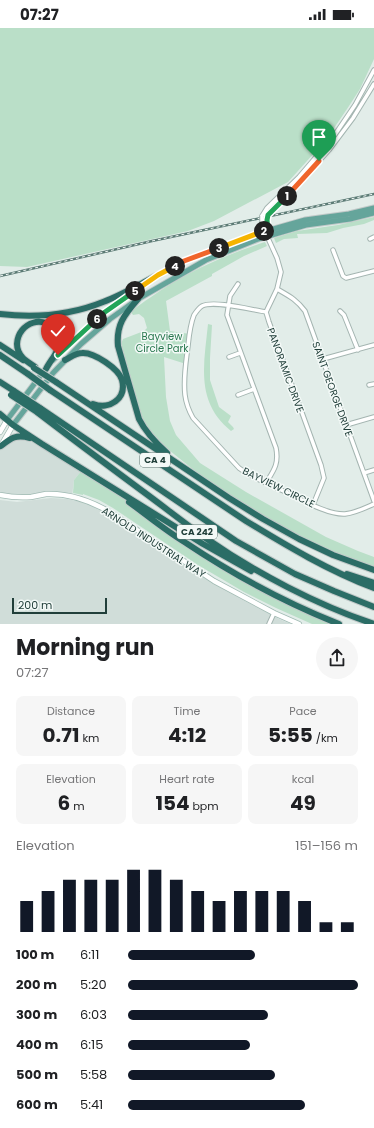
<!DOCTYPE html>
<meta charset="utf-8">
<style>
body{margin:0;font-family:Poppins,sans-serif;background:#f6f6f6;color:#202124;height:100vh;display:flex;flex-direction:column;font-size:15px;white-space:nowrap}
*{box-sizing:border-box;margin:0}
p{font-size:13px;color:#757577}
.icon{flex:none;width:22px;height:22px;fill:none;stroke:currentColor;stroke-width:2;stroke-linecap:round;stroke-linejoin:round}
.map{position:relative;height:596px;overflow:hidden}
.side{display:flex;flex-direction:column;background:#fff;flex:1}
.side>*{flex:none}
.scale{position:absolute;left:12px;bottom:10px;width:95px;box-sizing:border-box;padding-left:4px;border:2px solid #213f3a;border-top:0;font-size:11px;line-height:14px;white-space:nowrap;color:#213f3a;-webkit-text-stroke:3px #f3f9f7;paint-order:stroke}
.pin{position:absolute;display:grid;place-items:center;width:34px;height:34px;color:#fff;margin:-41px -17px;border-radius:50% 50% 50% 0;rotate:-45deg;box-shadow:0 0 4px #0007}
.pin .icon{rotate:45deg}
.km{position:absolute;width:20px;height:20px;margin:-10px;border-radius:50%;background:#222;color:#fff;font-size:11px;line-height:20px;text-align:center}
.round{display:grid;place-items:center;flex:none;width:42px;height:42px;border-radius:21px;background:#f6f6f6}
.overview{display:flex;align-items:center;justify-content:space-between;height:68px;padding:0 16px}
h1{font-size:22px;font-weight:700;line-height:30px}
.figures{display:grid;grid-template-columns:repeat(3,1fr);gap:6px;height:68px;padding:4px 16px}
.figures div{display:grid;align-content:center;border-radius:8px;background:#f6f6f6;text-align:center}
.figures b{font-size:20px;font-weight:700}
.figures small{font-size:11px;font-weight:400}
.figures p{font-size:11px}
.chart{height:112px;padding:8px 16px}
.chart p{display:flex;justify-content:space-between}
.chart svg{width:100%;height:72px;margin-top:4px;stroke:#111827;stroke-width:6}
ul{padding:0 16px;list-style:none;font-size:13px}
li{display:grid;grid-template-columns:64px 48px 1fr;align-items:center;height:30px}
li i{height:10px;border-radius:5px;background:#111827}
.status{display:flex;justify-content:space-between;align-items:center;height:28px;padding:0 20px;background:#fff;direction:ltr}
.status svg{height:11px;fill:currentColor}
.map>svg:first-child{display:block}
.built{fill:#d0ddd9}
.green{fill:#badfc8}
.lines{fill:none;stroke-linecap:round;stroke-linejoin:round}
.street-casing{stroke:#a4b5b1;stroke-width:5.5}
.secondary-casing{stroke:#a0bab3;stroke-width:6}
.primary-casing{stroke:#c1c9c8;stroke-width:7}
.highway-casing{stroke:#c1c9c8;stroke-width:8}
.street{stroke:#fff;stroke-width:3.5}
.secondary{stroke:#fff;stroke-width:4.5}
.primary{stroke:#65a59b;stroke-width:5}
.highway{stroke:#2b6d66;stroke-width:6}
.rail-casing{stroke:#5c7b75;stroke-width:2.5}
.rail{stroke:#f3f9f7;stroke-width:1;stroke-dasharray:3;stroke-linecap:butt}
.street-bridge-casing{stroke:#a4b5b1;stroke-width:5.5;stroke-linecap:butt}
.highway-bridge-casing{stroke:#c1c9c8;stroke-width:8;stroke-linecap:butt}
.street-bridge{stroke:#fff;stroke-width:3.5}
.highway-bridge{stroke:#2b6d66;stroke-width:6}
.split-1-casing{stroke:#fff;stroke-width:8}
.split-2-casing{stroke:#fff;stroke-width:8}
.split-3-casing{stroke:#fff;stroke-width:8}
.split-4-casing{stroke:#fff;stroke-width:8}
.split-5-casing{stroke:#fff;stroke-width:8}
.split-6-casing{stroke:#fff;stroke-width:8}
.split-7-casing{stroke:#fff;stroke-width:8}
.split-1{stroke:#f0652b;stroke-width:5}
.split-2{stroke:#22a559;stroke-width:5}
.split-3{stroke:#f5b400;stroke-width:5}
.split-4{stroke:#f0652b;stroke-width:5}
.split-5{stroke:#f5b400;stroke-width:5}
.split-6{stroke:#22a559;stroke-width:5}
.split-7{stroke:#22a559;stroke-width:5}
.labels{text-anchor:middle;stroke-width:3;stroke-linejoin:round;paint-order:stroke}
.shield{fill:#f3f9f7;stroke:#607773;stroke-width:1}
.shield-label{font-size:9px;font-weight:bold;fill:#213f3a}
.park-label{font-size:10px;fill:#29784f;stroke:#f3f9f7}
.street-label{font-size:10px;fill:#213f3a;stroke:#f3f9f7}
</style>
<div class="status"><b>07:27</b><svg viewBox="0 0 49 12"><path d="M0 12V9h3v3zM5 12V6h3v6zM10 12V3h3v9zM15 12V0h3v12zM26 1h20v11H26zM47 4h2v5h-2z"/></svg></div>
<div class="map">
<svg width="374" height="596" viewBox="0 0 374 596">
<rect width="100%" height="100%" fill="#e2ede9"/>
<path class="built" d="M24 409 82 442 74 452 72 468 67 467 33 468 0 467V420L8 412Z
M51 470 68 471 89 476 111 488 190 541 279 591 291 596H0V472L17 474Z"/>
<path class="green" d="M0 0H374V31L360 61 347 81 332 103 316 123 288 154 214 193 188 203 27 239 0 238Z
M374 189V192L364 196 343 200 327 205 297 206 298 210 284 211 276 215 274 210 297 203 338 197Z
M265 214 267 218 244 228 212 246V248L166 273 170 303 190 306 186 336 164 329 166 369 170 393 176 407 200 435 246 464 326 509 358 523 374 529V539L337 526 296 507 245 477 200 447 164 418 158 412 147 399 140 385 121 316 123 311 144 303 147 300 144 290 139 286 133 287 131 284C137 278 144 274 151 269 186 244 225 227 265 214Z
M208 296 212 297 210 330V352L219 379 231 388 228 394 233 399 234 401 231 403C195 374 204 336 208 296Z
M82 442 232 544 339 596H312L276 580 244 564 198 537 113 480 99 472 83 466V467L73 465 74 452Z"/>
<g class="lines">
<g class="street-casing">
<path id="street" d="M268 187 294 161 329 122 353 90 374 56
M262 188 267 180 299 149 334 108 355 77 374 42
M262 197 277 230 281 244 277 261 266 284 269 294 321 437 324 450 313 477
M370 211 374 209
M333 222 343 248 346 250 374 243
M238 256 230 268 227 287 276 420C279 436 274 442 266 455
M277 261C289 268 296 271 305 283L374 473
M340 283 344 287 358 322
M266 284C252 282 214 272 202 278 199 280 196 284 194 287 190 297 189 308 188 318 186 334 183 350 185 367 186 375 189 383 193 390L239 440C254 451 273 458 290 466 304 473 329 487 345 486 355 485 365 480 374 476
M229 329 240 325
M323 331 374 317
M369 357 374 356
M238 367 254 361
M346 397 374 389
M364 445 374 442
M269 596 274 585"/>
</g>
<g class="secondary-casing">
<path id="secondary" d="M0 404 7 392
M2 416 13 397
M0 467C10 469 20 470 31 469 36 468 41 467 46 466 71 465 92 473 113 486L214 553 274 585 299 596"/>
</g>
<g class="primary-casing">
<path id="primary" d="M155 249 184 233 256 206 305 192 349 186 374 180
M53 332 77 309 105 284 144 257
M7 392 44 343
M13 397 53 345 81 316 110 291 138 271 206 232 258 211 306 197 350 191 374 185"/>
</g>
<g class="highway-casing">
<path id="highway" d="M138 271C124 287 116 297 118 318L139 391C146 405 156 415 167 425
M0 286C35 290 71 287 103 274 122 267 140 256 158 247
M0 317 23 332
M0 327 28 346
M65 332C71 329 76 325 82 325 94 324 119 341 122 352 127 371 109 382 93 376
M35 339C31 336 26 333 23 330 19 326 17 321 17 316 18 294 46 285 56 305 59 310 59 317 57 323 54 329 49 335 46 341
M0 354 14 363
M56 354 229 470 263 491 299 511 333 527 374 542
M50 362 246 493C287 518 329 543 374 560
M40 380 236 513 295 546 334 563 374 579
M37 384C71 410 106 436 141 462 163 478 184 495 207 511 256 545 317 577 374 596
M0 386 13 397 42 416 203 516 251 543
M1 418C11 410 16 406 30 410
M129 474C148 488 166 503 186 515 234 547 286 575 339 596
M347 546 374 555"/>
</g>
<use href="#street" class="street"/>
<use href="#secondary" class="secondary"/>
<use href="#primary" class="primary"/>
<use href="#highway" class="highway"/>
<g class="rail-casing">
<path id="rail" d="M0 248 152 213 374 166"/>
</g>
<use href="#rail" class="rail"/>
<g class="street-bridge-casing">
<path id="street-bridge" d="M268 187 267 192 268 196
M262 188V197"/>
</g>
<g class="highway-bridge-casing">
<path id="highway-bridge" d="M34 340 56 354
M28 346 50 362
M14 363 40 380
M11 367 37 384"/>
</g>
<use href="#street-bridge" class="street-bridge"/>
<use href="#highway-bridge" class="highway-bridge"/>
</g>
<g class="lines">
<g class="split-1-casing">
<path id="split-1" d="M287 168 319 133"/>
</g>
<g class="split-2-casing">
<path id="split-2" d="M264 203 268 202 267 192 268 187 287 168"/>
</g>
<g class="split-3-casing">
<path id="split-3" d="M219 220 264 203"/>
</g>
<g class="split-4-casing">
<path id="split-4" d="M175 238 184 233 219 220"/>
</g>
<g class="split-5-casing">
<path id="split-5" d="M135 263 158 247 175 238"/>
</g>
<g class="split-6-casing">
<path id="split-6" d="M97 291 105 284 135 263"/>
</g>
<g class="split-7-casing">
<path id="split-7" d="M58 327 97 291"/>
</g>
<use href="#split-1" class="split-1"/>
<use href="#split-2" class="split-2"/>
<use href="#split-3" class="split-3"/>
<use href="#split-4" class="split-4"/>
<use href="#split-5" class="split-5"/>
<use href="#split-6" class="split-6"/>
<use href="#split-7" class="split-7"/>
</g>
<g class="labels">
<g class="shield">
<rect x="140" y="425" width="30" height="14" rx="3"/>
<rect x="177" y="497" width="40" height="14" rx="3"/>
</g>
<g class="shield-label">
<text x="155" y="435">CA 4</text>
<text x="197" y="507">CA 242</text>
</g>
<g class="park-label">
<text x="162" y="312">Bayview<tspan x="162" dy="12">Circle Park</tspan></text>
</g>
<g class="street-label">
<text transform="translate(286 342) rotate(70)" y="4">PANORAMIC DRIVE</text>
<text transform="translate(333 361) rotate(70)" y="4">SAINT GEORGE DRIVE</text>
<text transform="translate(279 459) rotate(26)" y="4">BAYVIEW CIRCLE</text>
<text transform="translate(154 514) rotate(33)" y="4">ARNOLD INDUSTRIAL WAY</text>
</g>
</g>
</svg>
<div class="scale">200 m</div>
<div class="pin" style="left:319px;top:133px;background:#1e9e55"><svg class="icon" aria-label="arrive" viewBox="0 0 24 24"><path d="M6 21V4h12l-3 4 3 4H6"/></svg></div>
<div class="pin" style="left:58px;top:327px;background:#d93025"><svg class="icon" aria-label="check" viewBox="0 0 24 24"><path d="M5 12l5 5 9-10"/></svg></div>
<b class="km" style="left:287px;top:168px">1</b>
<b class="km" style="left:264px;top:203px">2</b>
<b class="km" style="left:219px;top:220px">3</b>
<b class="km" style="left:175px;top:238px">4</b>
<b class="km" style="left:135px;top:263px">5</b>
<b class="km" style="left:97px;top:291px">6</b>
</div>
<section class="side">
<div class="overview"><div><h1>Morning run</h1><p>07:27</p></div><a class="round"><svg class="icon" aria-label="share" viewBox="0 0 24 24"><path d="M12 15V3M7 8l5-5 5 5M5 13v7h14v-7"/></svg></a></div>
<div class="figures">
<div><p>Distance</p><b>0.71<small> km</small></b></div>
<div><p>Time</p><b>4:12</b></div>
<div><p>Pace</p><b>5:55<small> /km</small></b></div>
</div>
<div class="figures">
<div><p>Elevation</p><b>6<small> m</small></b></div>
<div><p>Heart rate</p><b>154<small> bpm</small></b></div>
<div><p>kcal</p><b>49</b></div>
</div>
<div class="chart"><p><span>Elevation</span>151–156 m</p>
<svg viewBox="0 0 160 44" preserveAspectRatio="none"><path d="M5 44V25M15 44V19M25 44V12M35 44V12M45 44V12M55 44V6M65 44V6M75 44V12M85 44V19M95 44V25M105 44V19M115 44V19M125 44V19M135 44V25M145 44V38M155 44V38"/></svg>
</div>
<ul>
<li><b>100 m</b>6:11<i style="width:55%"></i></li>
<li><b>200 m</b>5:20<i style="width:100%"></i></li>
<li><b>300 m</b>6:03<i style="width:61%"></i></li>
<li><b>400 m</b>6:15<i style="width:53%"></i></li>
<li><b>500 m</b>5:58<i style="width:64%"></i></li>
<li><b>600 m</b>5:41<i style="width:77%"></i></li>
</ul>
</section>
